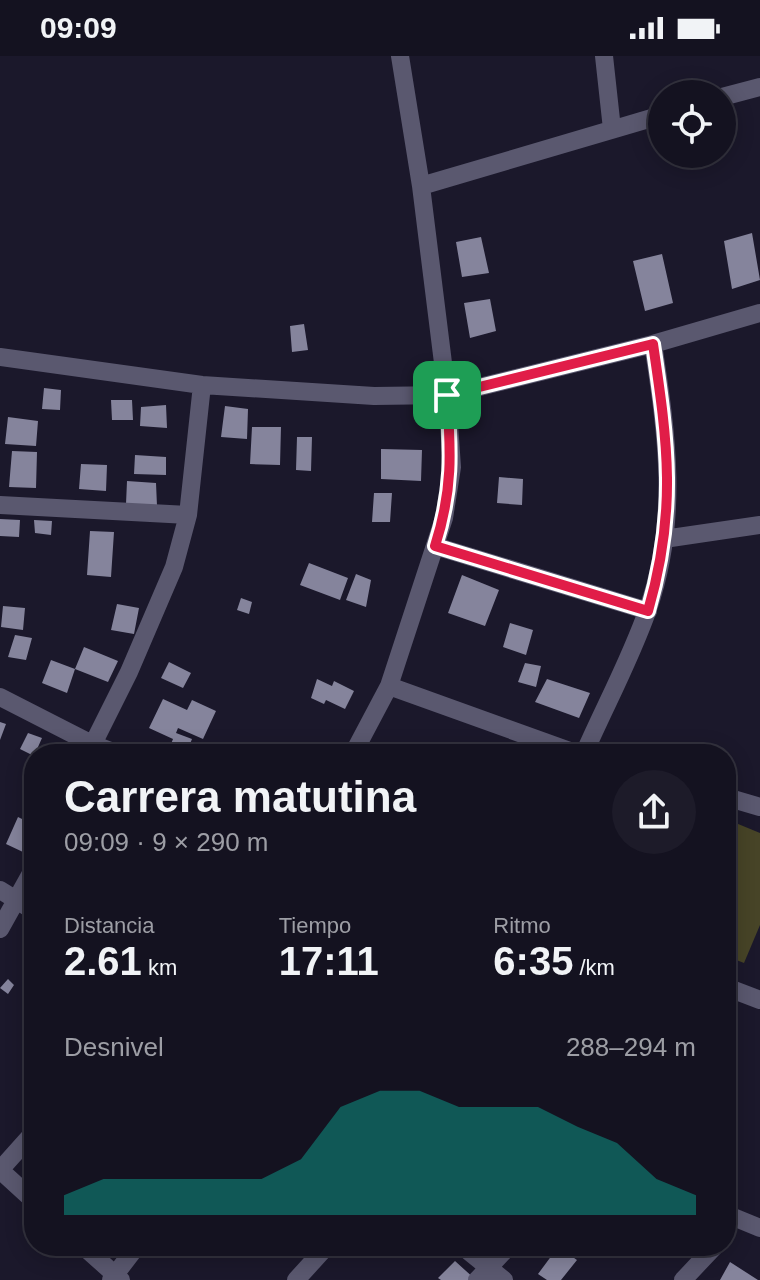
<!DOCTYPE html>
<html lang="es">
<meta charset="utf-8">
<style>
body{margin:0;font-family:Arial,sans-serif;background:#1d1b29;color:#f1f3f6;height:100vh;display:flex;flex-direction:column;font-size:30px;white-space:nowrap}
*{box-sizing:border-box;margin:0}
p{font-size:26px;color:#9d9ea5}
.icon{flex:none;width:44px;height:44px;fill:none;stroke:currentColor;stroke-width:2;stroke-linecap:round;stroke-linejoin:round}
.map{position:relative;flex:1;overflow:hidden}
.drawer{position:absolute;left:24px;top:688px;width:712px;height:512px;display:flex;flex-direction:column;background:#141220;border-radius:32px;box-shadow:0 4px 20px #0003,0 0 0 2px #33323e}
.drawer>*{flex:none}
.fabs{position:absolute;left:648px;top:24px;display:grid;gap:16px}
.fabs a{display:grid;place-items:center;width:88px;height:88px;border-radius:50%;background:#141220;box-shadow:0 4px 20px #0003,0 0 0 2px #33323e;font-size:40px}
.pin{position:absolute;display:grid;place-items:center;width:68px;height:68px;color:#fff;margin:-34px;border-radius:16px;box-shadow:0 4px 12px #0006}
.round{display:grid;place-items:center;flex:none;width:84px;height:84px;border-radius:42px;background:#1d1b29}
.head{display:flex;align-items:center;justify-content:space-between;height:136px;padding:0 40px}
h1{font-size:44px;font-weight:800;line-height:60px}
.metrics{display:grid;grid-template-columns:repeat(3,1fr);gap:12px;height:136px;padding:8px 40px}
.metrics div{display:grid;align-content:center}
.metrics b{font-size:40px;font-weight:800}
.metrics small{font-size:22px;font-weight:400}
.metrics p{font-size:22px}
.chart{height:224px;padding:16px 40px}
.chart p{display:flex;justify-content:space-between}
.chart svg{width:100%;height:144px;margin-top:8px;fill:#0f766e;opacity:.7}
.status{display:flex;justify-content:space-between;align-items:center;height:56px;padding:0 40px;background:#141220;direction:ltr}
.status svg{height:22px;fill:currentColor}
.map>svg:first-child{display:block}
.green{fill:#474427}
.building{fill:#85849c}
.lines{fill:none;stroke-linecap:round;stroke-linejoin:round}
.street{stroke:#5a586f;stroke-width:18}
.route-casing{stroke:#fff;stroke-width:16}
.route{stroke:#e11d48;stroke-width:10}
</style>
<div class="status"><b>09:09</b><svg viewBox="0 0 49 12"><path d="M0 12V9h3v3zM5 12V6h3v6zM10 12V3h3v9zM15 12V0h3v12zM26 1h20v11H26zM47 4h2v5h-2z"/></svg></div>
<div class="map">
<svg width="760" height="1224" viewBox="0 0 760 1224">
<rect width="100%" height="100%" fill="#1b182b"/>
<path class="green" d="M726 763 760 777V869L744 907 726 900Z"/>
<path class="building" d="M752 177 760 224 732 233 724 185Z
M481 181 489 217 462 221 456 186Z
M662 198 673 247 645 255 633 205Z
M490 243 496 275 470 282 464 247Z
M304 268 308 294 292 296 290 270Z
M44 332 61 334 60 354 42 353Z
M111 344H132L133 364H112Z
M166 349 167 372 140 370 141 351Z
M225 350 248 353 247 383 221 381Z
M8 361 38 365 36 390 5 388Z
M252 371H281L280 409 250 408Z
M297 381H312L311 415 296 414Z
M381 393 422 394 421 425 381 423Z
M12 395 37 396 36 432 9 431Z
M135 399 166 401V419L134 418Z
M81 408 107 409 106 435 79 433Z
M499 421 523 423 522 449 497 447Z
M127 425 156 427 157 450 126 448Z
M374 437H392L390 466H372Z
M0 463 20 464 19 481 0 480Z
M34 464 52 465 51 479 35 477Z
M90 475 114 476 111 521 87 519Z
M309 507 348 522 340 544 300 529Z
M356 518 371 524 366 551 346 544Z
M462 519 499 534 485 570 448 557Z
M241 542 252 546 249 558 237 554Z
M117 548 139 552 134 578 111 574Z
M3 550 25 552 23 574 1 571Z
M510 567 533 574 526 599 503 591Z
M15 579 32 582 26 604 8 601Z
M84 591 118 605 108 626 75 613Z
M51 604 75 613 67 637 42 627Z
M169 606 191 617 183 632 161 622Z
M525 607 541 610 536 631 518 626Z
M317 623 332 630 334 625 354 635 345 653 326 644 324 648 311 642Z
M547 623 590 637 579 662 535 646Z
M163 643 187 654 192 644 216 655 203 683 178 672 176 677 192 683 186 698 169 693 173 683 149 672Z
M0 666 6 668 0 684Z
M28 677 42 682 34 700 20 693Z
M18 761 34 769 23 796 6 788Z
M8 923 14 929 8 938 0 932Z
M558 1191 577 1204 561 1224H547L538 1218Z
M455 1205 476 1224H441L438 1222Z
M730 1206 758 1224H720Z"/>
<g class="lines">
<path class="street" d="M604 0 612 73
M722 41 760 31
M421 130 662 59
M0 301 202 329 374 340 447 339 653 288 760 257
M0 449 188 459
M664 483 760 469
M435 490 648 555
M389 630 578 698
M0 641 92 688 118 698
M88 698 129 616 174 511 188 459 202 329
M353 698 389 630 444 462 452 411 447 339 421 130 400 0
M584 698C605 650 631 602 648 553 679 463 667 379 653 288
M726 741 760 751
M0 834 34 855
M0 873 34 812
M726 931 760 944
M0 1114 34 1076
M0 1114 34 1145
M726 1158 760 1172
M83 1190 121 1224
M462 1190 504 1224
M111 1224 137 1190
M296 1224 327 1190
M477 1224 509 1190
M683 1224 715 1190"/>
</g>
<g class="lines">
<g class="route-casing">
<path id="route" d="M653 288C668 389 677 455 648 555L435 490C453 434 451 396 447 339Z"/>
</g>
<use href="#route" class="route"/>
</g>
</svg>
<div class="fabs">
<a><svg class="icon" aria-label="locate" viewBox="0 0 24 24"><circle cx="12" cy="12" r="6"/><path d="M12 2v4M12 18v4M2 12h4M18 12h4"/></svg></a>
</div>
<div class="pin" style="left:447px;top:339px;background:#1e9e55"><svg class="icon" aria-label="arrive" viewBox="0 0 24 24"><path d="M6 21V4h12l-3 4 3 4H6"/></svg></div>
<section class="drawer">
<div class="head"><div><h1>Carrera matutina</h1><p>09:09 · 9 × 290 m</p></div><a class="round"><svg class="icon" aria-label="share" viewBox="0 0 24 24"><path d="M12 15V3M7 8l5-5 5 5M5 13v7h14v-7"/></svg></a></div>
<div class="metrics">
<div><p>Distancia</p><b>2.61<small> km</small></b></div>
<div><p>Tiempo</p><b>17:11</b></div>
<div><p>Ritmo</p><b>6:35<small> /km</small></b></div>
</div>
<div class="chart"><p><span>Desnivel</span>288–294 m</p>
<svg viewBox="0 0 160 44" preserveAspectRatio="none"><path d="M0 44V38L10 33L20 33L30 33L40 33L50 33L60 27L70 11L80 6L90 6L100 11L110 11L120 11L130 17L140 22L150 33L160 38V44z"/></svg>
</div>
</section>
</div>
